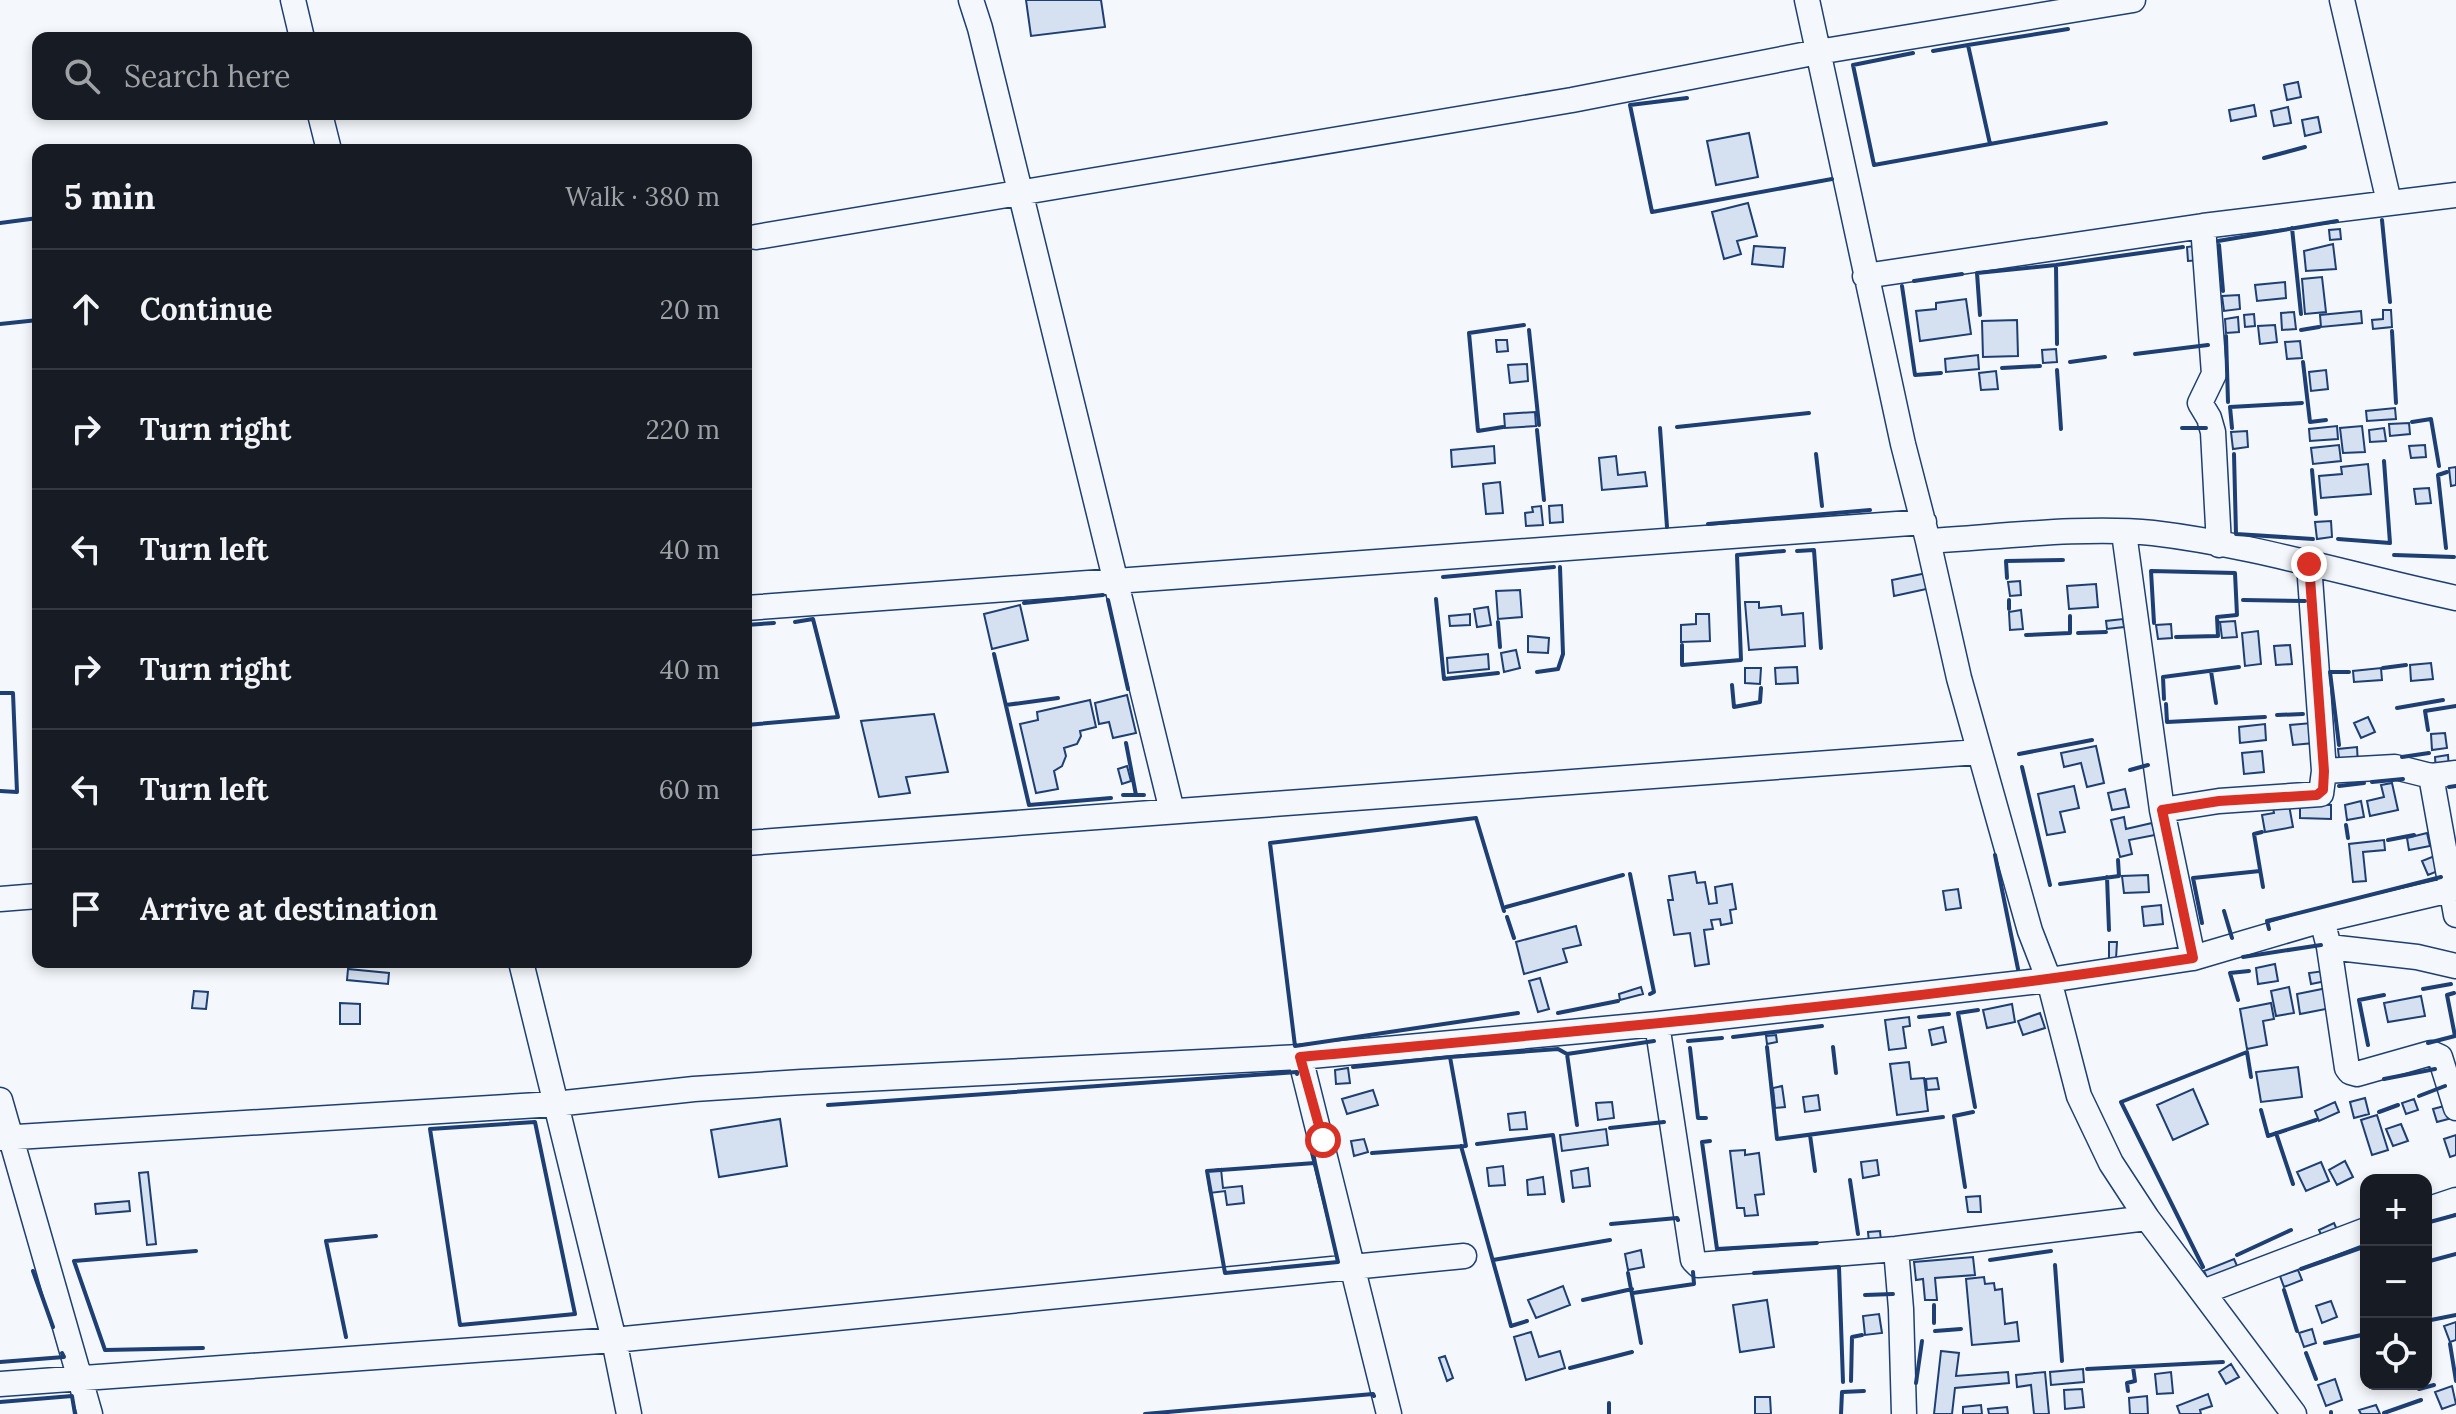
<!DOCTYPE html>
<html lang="en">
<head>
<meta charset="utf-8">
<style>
  :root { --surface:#171b24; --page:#20242c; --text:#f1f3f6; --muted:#9ea1a6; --line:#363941 }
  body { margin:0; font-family:Lora,serif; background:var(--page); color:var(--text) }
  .controls { position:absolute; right:24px; bottom:24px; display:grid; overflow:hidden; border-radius:16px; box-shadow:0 4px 12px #0003 }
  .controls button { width:72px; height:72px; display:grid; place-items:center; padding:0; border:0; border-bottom:2px solid var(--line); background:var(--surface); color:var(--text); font:40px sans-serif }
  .stop { position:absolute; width:24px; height:24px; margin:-18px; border:6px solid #d93025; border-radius:50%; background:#fff }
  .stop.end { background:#d93025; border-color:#fff; box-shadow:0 2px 8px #0008 }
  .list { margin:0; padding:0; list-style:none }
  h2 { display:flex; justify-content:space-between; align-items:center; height:104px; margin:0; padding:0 32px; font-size:34px }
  h2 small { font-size:26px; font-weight:400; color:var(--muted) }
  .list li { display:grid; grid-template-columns:52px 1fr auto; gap:24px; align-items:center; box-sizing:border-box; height:120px; padding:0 32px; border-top:2px solid var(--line) }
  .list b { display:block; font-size:30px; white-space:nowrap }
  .list em { font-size:26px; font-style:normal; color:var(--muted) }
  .icon { flex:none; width:44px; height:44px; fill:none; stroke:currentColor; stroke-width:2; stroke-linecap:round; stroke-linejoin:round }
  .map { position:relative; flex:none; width:2456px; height:1414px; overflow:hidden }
  .search { position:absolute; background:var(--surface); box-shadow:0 4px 12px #0003; left:32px; top:32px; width:720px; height:88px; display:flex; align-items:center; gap:20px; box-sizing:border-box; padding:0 28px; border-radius:16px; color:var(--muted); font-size:30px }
  .panel { position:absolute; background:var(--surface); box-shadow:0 4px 12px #0003; left:32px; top:144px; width:720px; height:824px; border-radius:16px }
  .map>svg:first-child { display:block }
  .building { fill:#d5e0f0; stroke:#1d3f73; stroke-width:2 }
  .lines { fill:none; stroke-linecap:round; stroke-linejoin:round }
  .minor-casing { stroke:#1d3f73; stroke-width:27 }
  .minor { stroke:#f4f7fb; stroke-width:24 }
  .wall { stroke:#1d3f73; stroke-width:4 }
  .route { stroke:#d93025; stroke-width:10 }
</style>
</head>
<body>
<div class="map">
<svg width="2456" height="1414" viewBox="0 0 2456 1414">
  <rect width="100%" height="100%" fill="#f4f7fb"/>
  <path class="building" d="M1026 0H1101L1105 27 1031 36Z
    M2298 82 2301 97 2287 100 2284 85Z
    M2254 105 2256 116 2231 121 2229 110Z
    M2288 107 2291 123 2274 126 2271 111Z
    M2318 117 2321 132 2305 136 2302 120Z
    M1749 133 1758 177 1716 185 1707 141Z
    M1748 203 1757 236 1737 241 1741 254 1724 259 1712 212Z
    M2340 229 2341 239 2330 240 2329 230Z
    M2333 244 2336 269 2306 271 2304 251Z
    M2202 245 2203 260 2188 261 2187 247Z
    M1754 246 1785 248 1783 267 1752 264Z
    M2322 277 2326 312 2305 314 2302 279Z
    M2285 282 2286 298 2257 301 2255 285Z
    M2239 295 2240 309 2224 311 2222 296Z
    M1966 299 1971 334 1920 341 1916 311 1936 309V303Z
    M2383 310H2391L2392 327 2373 329 2372 320 2383 319Z
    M2361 311 2362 323 2321 327 2320 315Z
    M2294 312 2296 329 2282 330 2281 313Z
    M2254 314 2255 326 2245 327 2244 315Z
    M2238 317 2239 332 2226 333 2225 319Z
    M2017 320 2018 356 1983 357 1982 321Z
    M2275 325 2277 342 2260 344 2258 326Z
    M1496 340H1507L1508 351 1497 352Z
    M2300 341 2302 358 2287 359 2285 342Z
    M2056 349 2057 362 2043 363 2042 350Z
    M1978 355 1979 369 1946 372 1945 359Z
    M1527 364 1528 381 1510 383 1508 365Z
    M2326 370 2328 389 2311 391 2309 372Z
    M1996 371 1998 389 1981 390 1979 373Z
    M2395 408 2396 419 2367 421 2366 411Z
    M1535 412 1536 426 1505 428 1504 414Z
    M2409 423 2410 434 2390 436 2389 424Z
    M2337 426 2338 439 2310 441 2309 429Z
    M2362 426 2365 452 2343 453 2340 428Z
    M2384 428 2386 441 2370 442 2369 430Z
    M2247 431 2248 447 2233 449 2231 432Z
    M2339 445 2341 461 2313 464 2311 448Z
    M2425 445 2426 457 2411 458 2409 446Z
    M1494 446 1495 463 1452 467 1451 450Z
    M1616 456 1618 475 1645 472 1647 486 1602 490 1599 458Z
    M2368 464 2371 494 2321 498 2319 476 2342 474 2341 467Z
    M2456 467V485L2451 486 2449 468Z
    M1500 482 1503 513 1486 514 1483 484Z
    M2429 488 2431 503 2416 504 2414 489Z
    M1562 505 1563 522 1550 523 1549 506Z
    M1541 506 1543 525 1526 526 1525 513 1533 512 1532 507Z
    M2331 521 2332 537 2317 539 2315 522Z
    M1927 573 1931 588 1894 596 1892 580Z
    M2020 581 2021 595 2010 596 2008 582Z
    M2096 584 2098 607 2069 609 2067 586Z
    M1520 590 1522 617 1498 619 1496 591Z
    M1745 602H1759V608L1781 606 1782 615 1803 613 1805 646 1749 650Z
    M1020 605 1028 640 992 649 984 614Z
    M1488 607 1491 625 1477 627 1474 609Z
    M2021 610 2023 629 2010 630 2009 612Z
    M1470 614V625L1450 626 1449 616Z
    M1696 614H1709L1710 641 1681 642V625L1696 624Z
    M2123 619 2124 627 2107 629 2106 621Z
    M2235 621 2237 637 2222 638 2220 622Z
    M2171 624 2172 638 2158 639 2156 625Z
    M2258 631 2261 664 2245 666 2242 633Z
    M1528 636 1549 638 1548 653 1528 652Z
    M2290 645 2292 664 2276 665 2274 646Z
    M1516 650 1520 668 1504 672 1501 653Z
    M1488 654 1489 669 1448 673 1447 658Z
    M2431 663 2433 679 2411 681 2410 665Z
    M1797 667 1798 683 1776 684 1775 668Z
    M1745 668H1761L1760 684 1745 683Z
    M2381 668 2382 680 2354 682 2353 671Z
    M1127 695 1136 733 1113 738 1109 722 1099 724 1095 703Z
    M1090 700 1096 727 1080 731 1081 736 1077 744 1064 748 1066 756 1062 766 1054 771 1058 789 1036 793 1020 724 1038 720 1037 712Z
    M934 714 948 772 906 777 910 793 879 797 861 721Z
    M2368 717 2375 732 2361 738 2354 723Z
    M2312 723 2314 743 2293 745 2290 725Z
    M2265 724 2266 740 2240 743 2239 727Z
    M2445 733 2447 748 2432 750 2431 734Z
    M2096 746 2104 783 2087 787 2081 763 2064 767 2061 753Z
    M2357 747 2358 765 2340 767 2338 749Z
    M2262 751 2264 772 2244 774 2242 753Z
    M2448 755 2449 770 2436 771 2435 757Z
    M1127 766 1131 781 1122 784 1118 769Z
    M2392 783 2398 810 2370 816 2367 801 2384 797 2381 785Z
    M2074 786 2079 808 2060 812 2065 832 2047 835 2038 794Z
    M2125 789 2129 807 2112 810 2108 793Z
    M2361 801 2364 817 2347 820 2345 805Z
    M2300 804 2331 805V819L2300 818Z
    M2289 805 2293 827 2265 832 2262 815 2274 813 2273 808Z
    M2124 817 2126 829 2152 823 2155 835 2129 840 2132 854 2120 857 2111 820Z
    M2427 833 2430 846 2409 850 2407 838Z
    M2384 840 2385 850 2363 852 2366 881 2353 882 2349 844Z
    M2437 855 2443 869 2428 875 2422 861Z
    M1695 872 1697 883 1705 882 1709 904 1717 903 1715 887 1732 884 1736 909 1730 910 1732 923 1721 925 1720 919 1711 920 1713 929 1704 930 1709 964 1695 966 1690 933 1674 935 1668 900H1673L1669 876Z
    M2148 875 2149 892 2124 893 2122 876Z
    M1958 889 1961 908 1946 910 1943 891Z
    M2161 905 2163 924 2144 926 2142 907Z
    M1576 926 1581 945 1563 949 1567 962 1524 974 1516 942Z
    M2109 942H2117L2116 959H2109Z
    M2275 964 2278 981 2258 984 2256 968Z
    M348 969 389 973 388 984 347 980Z
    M2324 971 2326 981 2311 984 2309 973Z
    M1540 978 1549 1009 1538 1012 1529 981Z
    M1641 987 1643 994 1620 1000 1619 994Z
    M2289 987 2294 1013 2276 1016 2271 991Z
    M2327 988 2331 1008 2300 1014 2297 994Z
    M194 991 208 992 206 1009 192 1008Z
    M2421 996 2425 1016 2388 1022 2384 1003Z
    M340 1003 360 1004V1024H340Z
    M2271 1003 2274 1019 2263 1021 2267 1045 2247 1049 2240 1009Z
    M2012 1004 2015 1022 1987 1028 1983 1010Z
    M2040 1013 2045 1028 2023 1035 2018 1021Z
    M1909 1017 1910 1026 1903 1027 1906 1048 1889 1050 1885 1020Z
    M1943 1027 1946 1042 1932 1045 1929 1030Z
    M1776 1035 1777 1042 1767 1044 1766 1036Z
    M1909 1062 1911 1079 1924 1078 1928 1111 1897 1115 1890 1064Z
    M2298 1067 2302 1097 2261 1102 2256 1072Z
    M1348 1068 1350 1083 1336 1084 1335 1070Z
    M1937 1078 1939 1089 1927 1090 1926 1079Z
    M1782 1086 1785 1107 1775 1108 1773 1088Z
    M2193 1089 2208 1124 2173 1140 2157 1105Z
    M1373 1090 1378 1105 1347 1114 1342 1099Z
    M1818 1095 1820 1110 1805 1112 1803 1097Z
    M2365 1098 2369 1114 2354 1118 2350 1102Z
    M2414 1099 2418 1110 2406 1114 2402 1103Z
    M1612 1102 1614 1118 1598 1120 1596 1103Z
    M2335 1102 2339 1112 2319 1121 2315 1111Z
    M2448 1105 2452 1118 2437 1122 2433 1109Z
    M1525 1112 1527 1129 1510 1130 1508 1114Z
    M2377 1115 2388 1150 2372 1155 2361 1120Z
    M780 1119 787 1166 719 1177 711 1130Z
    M2401 1124 2408 1141 2393 1146 2386 1129Z
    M1606 1129 1608 1145 1562 1151 1560 1135Z
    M2456 1135V1155L2450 1157 2444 1139Z
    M1364 1139 1368 1152 1354 1156 1351 1141Z
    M1745 1150V1155L1759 1153 1764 1194 1755 1195 1758 1215 1745 1216 1744 1208H1737L1730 1151Z
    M1877 1160 1879 1175 1863 1178 1861 1162Z
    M2345 1161 2353 1177 2337 1185 2329 1170Z
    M2321 1162 2329 1181 2306 1191 2297 1172Z
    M1503 1166 1505 1185 1489 1186 1487 1168Z
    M1588 1168 1590 1186 1573 1188 1571 1171Z
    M1221 1169 1223 1188 1242 1186 1244 1203 1227 1205 1225 1191 1210 1193 1207 1171Z
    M148 1172 156 1244 147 1245 139 1173Z
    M1543 1177 1545 1194 1528 1195 1527 1180Z
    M1980 1196 1981 1212H1968L1966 1197Z
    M129 1201 130 1211 96 1214 95 1204Z
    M2334 1223 2338 1232 2323 1239 2319 1230Z
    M1880 1231 1881 1241 1869 1242 1868 1232Z
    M1641 1250 1644 1267 1628 1270 1625 1254Z
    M1973 1257 1975 1275 1935 1278 1937 1300H1925L1923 1279 1916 1280 1914 1262Z
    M2234 1259 2241 1275 2211 1287 2204 1271Z
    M2298 1270 2302 1280 2284 1287 2280 1276Z
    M1984 1277 1985 1284 1994 1283 1995 1290 2002 1289 2005 1324 2017 1322 2019 1341 1972 1345 1966 1279Z
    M1563 1286 1570 1305 1536 1318 1528 1300Z
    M1767 1300 1774 1347 1740 1352 1733 1305Z
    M2331 1301 2337 1317 2322 1323 2316 1306Z
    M1879 1314 1882 1333 1865 1335 1863 1316Z
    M2456 1322V1340L2450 1342 2444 1326Z
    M2312 1329 2316 1343 2304 1347 2299 1333Z
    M1531 1332 1539 1357 1560 1351 1565 1368 1526 1380 1514 1337Z
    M1941 1351 1959 1353 1956 1376 2008 1372 2009 1383 1955 1388 1952 1414H1934Z
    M1445 1356 1453 1378 1447 1381 1439 1358Z
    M2231 1364 2239 1377 2226 1384 2219 1372Z
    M2083 1369 2084 1382 2051 1385 2050 1372Z
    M2045 1372 2049 1414H2034L2031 1385 2017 1387 2016 1375Z
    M2171 1372 2173 1393 2157 1394 2155 1374Z
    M2335 1379 2342 1400 2326 1406 2318 1385Z
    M2452 1386 2456 1404 2442 1409 2435 1392Z
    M2082 1389 2084 1407 2065 1409 2064 1390Z
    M2208 1394 2212 1406 2200 1410 2201 1414H2180L2177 1406Z
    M2147 1396 2148 1414H2130L2129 1398Z
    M1755 1397H1770L1771 1414H1755Z
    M1981 1405 1982 1414H1963V1407Z
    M2376 1405 2380 1414H2361L2359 1410Z
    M2007 1407 2008 1414H1989L1988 1409Z"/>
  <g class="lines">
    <g class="minor-casing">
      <path id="minor" d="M293 0 302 38
        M971 0 980 28 1172 811
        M1807 0 1903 444 1928 541 1959 678 2030 931 2049 980 2079 1096 2111 1163 2147 1218 2294 1414
        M2342 0 2389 202
        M320 114 329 150
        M2203 226 2214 374 2200 403 2209 418 2213 432 2219 545
        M756 237 1572 100 1818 52 2133 0
        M1865 276 2203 226 2456 195
        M2124 533 2162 810 2193 958
        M1928 541C1999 537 2084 526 2153 533 2255 545 2356 577 2456 598
        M746 608 1924 522
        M2324 771 2395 767 2431 776
        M2456 773 2431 776 2456 915
        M2162 810 2219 801 2321 794 2324 771 2309 564
        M746 843 1978 752
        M0 899 38 896
        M2322 920 2450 890
        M2329 947 2347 1068 2350 1072 2357 1074 2431 1053 2440 1057 2456 1108
        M521 962 614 1340 629 1414
        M1657 1024 1693 1260 1698 1265 1896 1249 2147 1218
        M1300 1057 1389 1414
        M0 1100 90 1414
        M0 1138 555 1104 694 1089 802 1082 1300 1057 1657 1024 2049 980 2193 958 2322 920 2329 947 2417 957 2456 966
        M2426 1210 2456 1200
        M1896 1249 1901 1309 1904 1414
        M2203 1292 2366 1230
        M0 1384 614 1340 1464 1256"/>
    </g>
    <use href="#minor" class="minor"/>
    <path class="wall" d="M1968 45 2068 29
      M1913 53 1853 65 1874 165 1990 144 1968 45 1933 51
      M1687 98 1630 105 1652 212 1832 179
      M1990 144 2106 123
      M2264 158 2305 147
      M2382 220 2390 302
      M0 223 38 218
      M2292 228 2301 314
      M2218 241 2337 221
      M2219 245 2223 291
      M2056 265 2057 344
      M1914 281 1962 274
      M1902 286 1915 375 1941 373
      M1980 315 1977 273 2056 265 2183 247
      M0 324 38 320
      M1529 330 1539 425
      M2301 330 2319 327
      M2392 331 2396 403
      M2226 336 2228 402
      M2135 354 2208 345
      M2070 362 2105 357
      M2303 362 2310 422 2326 420
      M2002 368 2040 366
      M2057 370 2061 429
      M2412 422 2431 419 2439 466
      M1503 427 1478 431 1469 333 1524 325
      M1677 427 1809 413
      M1660 428 1667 527
      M2182 428H2206
      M2232 428 2230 407 2302 403
      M1537 430 1544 500
      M1816 454 1822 506
      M2234 454 2236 534 2313 539
      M2312 470 2316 514
      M1708 524 1870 510
      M2338 539 2390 543 2384 461
      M2446 548 2438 475 2447 472
      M1797 551 1814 550 1821 648
      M2394 555 2454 557
      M1443 577 1554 567
      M2007 578 2006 561 2063 560
      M1436 599 1444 679 1498 673
      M1108 600 1128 689
      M2009 600V609
      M2243 600 2305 601
      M1024 603 1103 595
      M1498 622 1500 647
      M2154 623 2151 571 2235 573 2237 615 2217 617 2218 636 2176 637
      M746 625 774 623
      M2078 633 2106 632
      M2026 635 2070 633V616
      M1682 645V665L1741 660 1737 555 1784 551
      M994 654 1029 805 1111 798
      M2383 668 2406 665
      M2211 671 2216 703
      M1537 672 1558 669 1563 654 1560 567
      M1732 685 1734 707 1760 702 1761 688
      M0 693H13L17 792 0 791
      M2164 699 2163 677 2239 667
      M2166 704 2167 722 2265 717
      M1006 705 1058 698
      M2397 708 2443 700
      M2277 715 2303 714
      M746 725 838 717 813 619 795 622
      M2428 730 2425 711 2456 706
      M1126 743 1136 795
      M2339 745 2330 672H2349
      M2019 754 2092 740
      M2402 757 2429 753
      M2022 767 2050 885
      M2130 770 2148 765
      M2372 782 2403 779
      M2339 786 2364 783
      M2449 787 2456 786
      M1123 795H1144
      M2346 825 2348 838
      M2262 832 2254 834 2263 887
      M2388 840 2414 835
      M1995 855 2018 969
      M1630 874 1654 992 1650 994
      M2107 877 2109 930
      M2060 884 2119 876 2118 860
      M1506 907 1623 875
      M1504 911 1476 818 1270 843 1295 1046 1518 1013
      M2224 911 2232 938
      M1507 917 1514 938
      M2202 923 2193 878 2260 871
      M2269 929 2267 921 2441 877
      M2243 957 2321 945
      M2423 989 2451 984
      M2238 1000 2230 973 2249 971
      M1558 1013 1618 1001
      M1919 1017 1949 1014
      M1733 1037 1822 1026
      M1688 1041 1722 1038
      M2428 1043 2455 1036 2447 995 2454 993
      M2368 1045 2359 1000 2384 995
      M1767 1047 1777 1139 1943 1117
      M1833 1047 1836 1073
      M1690 1048 1698 1118H1706
      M1567 1054 1577 1125
      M1353 1067 1450 1057
      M2384 1079 2435 1069
      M2419 1096 2445 1086
      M828 1105 1297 1072V1074
      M1975 1107 1958 1013 1978 1010
      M2261 1110 2268 1136 2316 1120
      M2379 1112 2398 1105
      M535 1122 575 1314 460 1325 430 1129Z
      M1610 1128 1664 1122
      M2276 1133 2293 1184
      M1810 1135 1815 1171
      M1310 1137 1315 1163
      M1710 1141 1702 1142 1717 1249 1817 1243
      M1477 1144 1553 1135 1563 1201
      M1461 1146 1511 1326 1527 1321
      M1372 1153 1466 1146 1450 1057 1558 1049 1567 1054 1654 1041
      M1315 1163 1338 1262 1225 1273 1207 1171Z
      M1850 1180 1858 1234
      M1965 1187 1954 1116 1973 1112
      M2426 1223 2456 1215
      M1611 1224 1677 1218 1678 1220
      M196 1251 74 1261 105 1350 203 1348
      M2237 1255 2291 1230
      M1493 1260 1610 1240
      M1990 1260 2051 1251
      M2426 1262 2456 1254
      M2055 1265 2062 1361
      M2203 1267 2121 1102 2247 1052 2251 1077
      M2301 1269 2366 1246
      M33 1271 53 1327
      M1628 1273 1641 1343
      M1754 1273 1839 1267 1843 1382
      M2284 1290 2297 1331
      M1633 1293 1694 1284 1693 1272
      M1865 1295 1893 1294
      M1583 1300 1632 1289
      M1934 1305V1323
      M2426 1321 2456 1315
      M1935 1331 1961 1329
      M346 1337 326 1241 376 1236
      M2325 1343 2366 1334
      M2450 1344 2456 1381
      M2306 1353 2316 1379
      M0 1362 64 1357 62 1353
      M1570 1368 1632 1352
      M2087 1369 2223 1362
      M1851 1381 1852 1337 1862 1335
      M1916 1383 1922 1341
      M2419 1389 2434 1385
      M2128 1391 2127 1383 2135 1381 2133 1367
      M0 1402 72 1396 75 1414
      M2331 1412V1414
      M2384 1413 2421 1400
      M1145 1414 1373 1394 1374 1396
      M1609 1414V1403
      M1841 1414 1842 1392 1864 1391"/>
  </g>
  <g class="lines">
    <path class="route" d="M1323 1140 1300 1057C1598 1029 1897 1004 2193 958L2162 810 2219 801 2317 795 2323 790 2324 771 2309 564"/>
  </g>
</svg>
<div class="controls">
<button>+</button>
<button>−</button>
<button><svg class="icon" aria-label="locate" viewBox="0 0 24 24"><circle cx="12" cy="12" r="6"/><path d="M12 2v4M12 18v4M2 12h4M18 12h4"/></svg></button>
</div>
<div class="stop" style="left:1323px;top:1140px"></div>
<div class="stop end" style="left:2309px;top:564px"></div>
<div class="search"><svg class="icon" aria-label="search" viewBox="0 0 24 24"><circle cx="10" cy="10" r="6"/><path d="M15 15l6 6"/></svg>Search here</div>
<section class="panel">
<h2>5 min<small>Walk · 380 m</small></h2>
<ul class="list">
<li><svg class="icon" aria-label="ahead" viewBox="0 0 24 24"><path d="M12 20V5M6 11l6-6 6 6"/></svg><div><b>Continue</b></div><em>20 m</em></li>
<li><svg class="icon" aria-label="right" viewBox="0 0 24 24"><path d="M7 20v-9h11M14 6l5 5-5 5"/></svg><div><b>Turn right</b></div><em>220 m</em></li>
<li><svg class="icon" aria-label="left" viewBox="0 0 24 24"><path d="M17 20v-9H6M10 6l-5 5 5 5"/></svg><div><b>Turn left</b></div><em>40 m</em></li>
<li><svg class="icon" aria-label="right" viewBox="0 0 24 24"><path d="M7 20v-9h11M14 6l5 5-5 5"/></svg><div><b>Turn right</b></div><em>40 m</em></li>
<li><svg class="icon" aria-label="left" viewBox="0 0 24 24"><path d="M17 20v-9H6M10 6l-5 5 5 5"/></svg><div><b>Turn left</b></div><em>60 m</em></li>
<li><svg class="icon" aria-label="arrive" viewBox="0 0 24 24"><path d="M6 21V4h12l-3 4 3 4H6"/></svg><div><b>Arrive at destination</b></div></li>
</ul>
</section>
</div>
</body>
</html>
